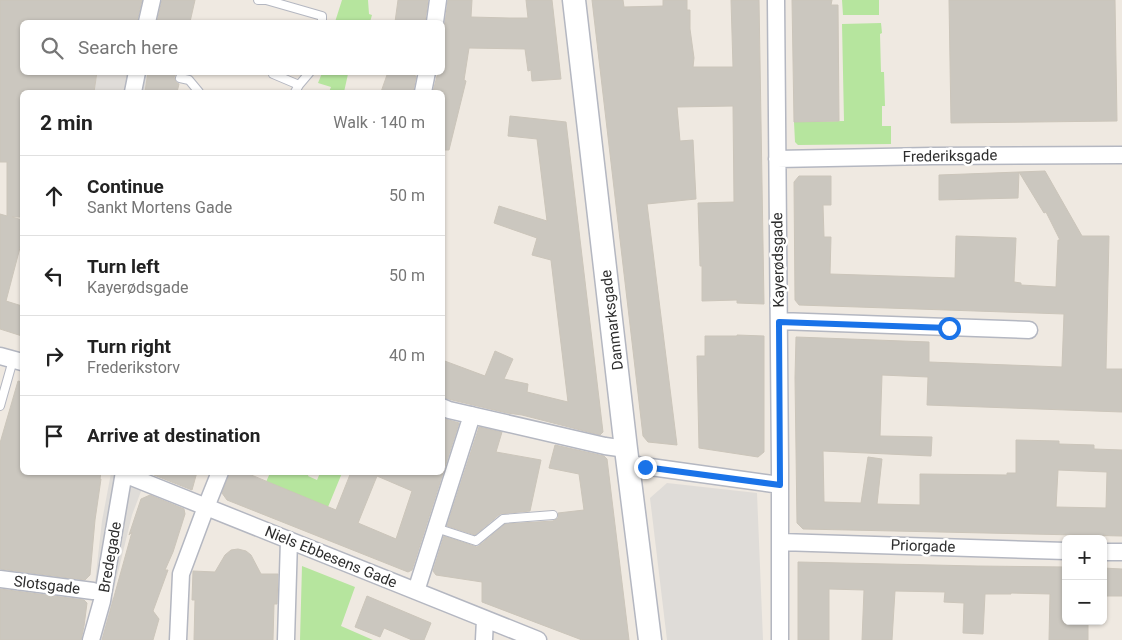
<!DOCTYPE html>
<html lang="en">
<head>
<meta charset="utf-8">
<style>
  :root { --surface:#fff; --page:#f2f2f2; --text:#222; --muted:#767676; --line:#e0e0e0 }
  body { margin:0; font-family:Roboto,sans-serif; background:var(--page); color:var(--text) }
  .controls { position:absolute; right:15px; bottom:15px; display:grid; overflow:hidden; border-radius:8px; box-shadow:0 1px 4px #0004 }
  .controls button { width:45px; height:45px; display:grid; place-items:center; padding:0; border:0; border-bottom:1px solid var(--line); background:var(--surface); color:var(--text); font:25px sans-serif }
  .stop { position:absolute; width:15px; height:15px; margin:-11px; border:4px solid #1a73e8; border-radius:50%; background:#fff }
  .stop.end { background:#1a73e8; border-color:#fff; box-shadow:0 1px 5px #0008 }
  .list { margin:0; padding:0; list-style:none }
  h2 { display:flex; justify-content:space-between; align-items:center; height:65px; margin:0; padding:0 20px; font-size:21px }
  h2 small { font-size:16px; font-weight:400; color:var(--muted) }
  .list li { display:grid; grid-template-columns:32px 1fr auto; gap:15px; align-items:center; box-sizing:border-box; height:80px; padding:0 20px; border-top:1px solid var(--line) }
  .list b { display:block; font-size:19px; white-space:nowrap }
  .list p { margin:0; font-size:16px; white-space:nowrap; color:var(--muted) }
  .list em { font-size:16px; font-style:normal; color:var(--muted) }
  .icon { flex:none; width:28px; height:28px; fill:none; stroke:currentColor; stroke-width:2; stroke-linecap:round; stroke-linejoin:round }
  .map { position:relative; flex:none; width:1122px; height:640px; overflow:hidden }
  .search { position:absolute; background:var(--surface); box-shadow:0 1px 4px #0004; left:20px; top:20px; width:425px; height:55px; display:flex; align-items:center; gap:12px; box-sizing:border-box; padding:0 18px; border-radius:8px; color:var(--muted); font-size:19px }
  .panel { position:absolute; background:var(--surface); box-shadow:0 1px 4px #0004; left:20px; top:90px; width:425px; height:385px; border-radius:8px }
  .map>svg:first-child { display:block }
  .green { fill:#b6e59e }
  .plaza { fill:#dfdcd8 }
  .building { fill:#cbc7bf; stroke:#cbc5ba; fill-rule:evenodd }
  .lines { fill:none; stroke-linecap:round; stroke-linejoin:round }
  .lane-casing { stroke:#b4b7c1; stroke-width:10 }
  .street-casing { stroke:#b4b7c1; stroke-width:19 }
  .secondary-casing { stroke:#b4b7c1; stroke-width:25 }
  .lane { stroke:#fff; stroke-width:8 }
  .street { stroke:#fff; stroke-width:16 }
  .secondary { stroke:#fff; stroke-width:22 }
  .route { stroke:#1a73e8; stroke-width:6 }
  .labels { text-anchor:middle; dominant-baseline:central; stroke-width:5; stroke-linejoin:round; paint-order:stroke }
  .street-label { font-size:15px; fill:#2e2e2e; stroke:#fff }
</style>
</head>
<body>
<div class="map">
<svg width="1122" height="640" viewBox="0 0 1122 640">
  <rect width="100%" height="100%" fill="#efe9e1"/>
  <path class="green" d="M342 0H368L369 14 372 15 370 22H335Z
    M842 0H879V15H843Z
    M881 23 882 33 880 34 881 72H884L885 106H882V126H891V144L798 145 795 142 794 122 844 121 842 24Z
    M345 72 348 74 344 92H329L331 87 318 83 322 73Z
    M270 473H309L308 476 317 480 320 473H342L328 507 266 482Z
    M302 566 355 587 341 626 373 640H300Z"/>
  <path class="plaza" d="M92 73H148L145 92H94L97 75Z
    M111 473H148L132 515 112 597 115 601 104 640H82L93 600 102 521Z
    M667 483 757 493 763 640H667L650 498Z"/>
  <path class="building" d="M0 0H142L137 22H22V72H97L94 92H22V217H12L22 220V240L6 301 22 306V336L0 329V214L7 216V162H0Z
    M162 0H195L190 22H157Z
    M398 0H428L425 22H395Z
    M448 0H472L471 17 509 18H528L526 0H552L561 79 532 81 531 70 528 71 525 49 469 48 464 80 466 81 449 150H442V92H433L438 72H442V29L445 23Z
    M592 0H623L624 7 663 6V0H687V10H690V29L694 58 693 67H733L731 0H759L764 304 737 303V300L702 301V266H700L698 203 734 202 733 106 677 107 680 141 693 140 696 199 647 204 677 445 648 442 643 436Z
    M792 0H832L831 5H838L839 121 794 122Z
    M949 0H1115L1117 121 951 123Z
    M148 72H180L176 74 174 77 176 82 179 84 177 92H145Z
    M388 72H402L416 76 413 92H381Z
    M510 116 566 122 603 432 600 435 522 415 507 413 452 400 442 397V360L485 376 495 351 513 359 504 379 528 384 527 392 568 402 551 260 532 255 537 238 494 223 499 206 547 221 537 139 508 136Z
    M1045 171 1082 236H1109L1106 369H1122V412L927 405 928 377 882 375 880 436 932 437 931 456 823 451 824 502 861 503 868 457 882 459 877 504 920 505V474L1007 475V473H1016V440L1059 441V444L1094 445V449L1122 450V536L803 529 797 523 795 378 796 337 929 342V362L1062 367 1064 314 799 305 795 300 794 182 799 176H831V205H823L824 237H831L830 274 955 278 956 236 1016 238 1014 282 1021 283V285L1056 287 1058 240H1060L1046 212 1044 213 1019 172ZM1058 470 1107 472 1106 508 1056 507Z
    M1019 172 1018 198 939 200V175Z
    M737 335 764 336V452L758 457 699 448 697 356H705V336H737Z
    M18 381 22 382V472H101L100 479H101L95 520 90 575 85 580 0 569V443Z
    M442 418 459 423 412 570 408 572 227 500 222 493 230 472H244L336 510 351 472H442ZM377 476 412 491 396 539 358 523Z
    M479 427 502 432 496 452 541 460 530 511 500 514 475 535 447 526Z
    M555 445 604 456 607 459 629 640H582L482 602V582L436 575 433 571 444 536 477 547 480 545 505 524 553 521 558 518V513L584 510 579 474 549 468Z
    M152 472H197L192 490 154 475Z
    M150 495 184 509 185 514 173 552 165 570H168L153 611 159 619 153 640H102L132 532 129 535 141 499Z
    M238 549 246 551 251 555 261 574H278L277 604H274L273 640H194L195 600H192L193 571 215 572 225 555 231 550Z
    M798 562 977 566 1066 567V621H1088V640H1049L1050 594 1011 593V594H985L983 634 963 633 964 603 944 602 945 592 895 591 892 640H862L864 590 829 589V640H798Z
    M1103 568 1122 569V596H1103Z
    M0 589 84 600 87 603 84 626 81 640H0Z
    M367 596 431 623 424 640H412L384 628 380 637 355 627Z"/>
  <g class="lines">
    <g class="lane-casing">
      <path id="lane" d="M258 0H266L322 16V22
        M273 74 299 85
        M180 78 189 80 199 92
        M295 92 299 85 310 72
        M0 406 13 360
        M436 528 476 541 503 519 553 515"/>
    </g>
    <g class="street-casing">
      <path id="street" d="M776 0 780 467V640
        M147 22 152 0
        M435 22 438 0
        M133 92 137 72
        M423 92 427 72
        M777 159 932 156 1122 155
        M779 321 1029 330
        M0 356 22 362
        M442 407 449 410 605 446 626 449
        M629 464 780 485
        M124 474 538 640
        M780 542 1066 551
        M1103 552H1122
        M0 579 93 591
        M416 591 472 415
        M91 640 102 601 124 472
        M178 640 181 574 206 507 220 472
        M286 640 289 540
        M484 640 485 619"/>
    </g>
    <g class="secondary-casing">
      <path id="secondary" d="M574 0 626 449 650 640"/>
    </g>
    <use href="#lane" class="lane"/>
    <use href="#street" class="street"/>
    <use href="#secondary" class="secondary"/>
  </g>
  <g class="lines">
    <path class="route" d="M645 467 780 485 779 322 949 328"/>
  </g>
  <g class="labels">
    <g class="street-label">
      <text transform="translate(950 156) rotate(-1)">Frederiksgade</text>
      <text transform="translate(778 260) rotate(-91)">Kayerødsgade</text>
      <text transform="translate(612 320) rotate(-97)">Danmarksgade</text>
      <text transform="translate(923 546) rotate(2)">Priorgade</text>
      <text transform="translate(110 557) rotate(-80)">Bredegade</text>
      <text transform="translate(331 557) rotate(22)">Niels Ebbesens Gade</text>
      <text transform="translate(47 585) rotate(7)">Slotsgade</text>
    </g>
  </g>
</svg>
<div class="controls">
<button>+</button>
<button>−</button>
</div>
<div class="stop" style="left:949px;top:328px"></div>
<div class="stop end" style="left:645px;top:467px"></div>
<div class="search"><svg class="icon" aria-label="search" viewBox="0 0 24 24"><circle cx="10" cy="10" r="6"/><path d="M15 15l6 6"/></svg>Search here</div>
<section class="panel">
<h2>2 min<small>Walk · 140 m</small></h2>
<ul class="list">
<li><svg class="icon" aria-label="ahead" viewBox="0 0 24 24"><path d="M12 20V5M6 11l6-6 6 6"/></svg><div><b>Continue</b><p>Sankt Mortens Gade</p></div><em>50 m</em></li>
<li><svg class="icon" aria-label="left" viewBox="0 0 24 24"><path d="M17 20v-9H6M10 6l-5 5 5 5"/></svg><div><b>Turn left</b><p>Kayerødsgade</p></div><em>50 m</em></li>
<li><svg class="icon" aria-label="right" viewBox="0 0 24 24"><path d="M7 20v-9h11M14 6l5 5-5 5"/></svg><div><b>Turn right</b><p>Frederikstorv</p></div><em>40 m</em></li>
<li><svg class="icon" aria-label="arrive" viewBox="0 0 24 24"><path d="M6 21V4h12l-3 4 3 4H6"/></svg><div><b>Arrive at destination</b></div></li>
</ul>
</section>
</div>
</body>
</html>
